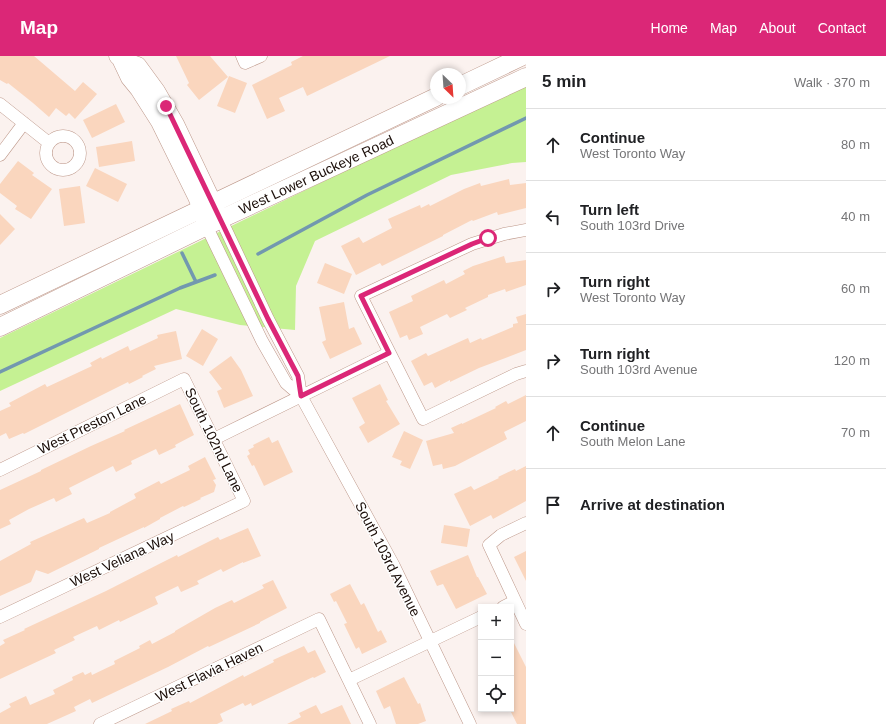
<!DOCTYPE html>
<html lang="en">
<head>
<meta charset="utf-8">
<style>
  :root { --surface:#fff; --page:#f2f2f2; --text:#202124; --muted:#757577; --line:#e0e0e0; --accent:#db2777 }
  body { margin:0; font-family:Arial,sans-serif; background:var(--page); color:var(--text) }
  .controls { position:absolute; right:12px; bottom:12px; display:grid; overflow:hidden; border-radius:0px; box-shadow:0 2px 6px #0003 }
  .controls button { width:36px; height:36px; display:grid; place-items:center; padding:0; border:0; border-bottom:1px solid var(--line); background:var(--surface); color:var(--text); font:20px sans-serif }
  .compass { position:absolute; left:430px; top:12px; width:36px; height:36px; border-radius:50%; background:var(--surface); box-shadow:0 2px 6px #0003; rotate:155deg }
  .stop { position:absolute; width:12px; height:12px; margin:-9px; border:3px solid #db2777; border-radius:50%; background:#fff }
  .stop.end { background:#db2777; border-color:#fff; box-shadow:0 1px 4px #0008 }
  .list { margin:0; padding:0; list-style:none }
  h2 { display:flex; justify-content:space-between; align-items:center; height:52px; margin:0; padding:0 16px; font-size:17px }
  h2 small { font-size:13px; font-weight:400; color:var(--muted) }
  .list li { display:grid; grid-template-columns:26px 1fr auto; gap:12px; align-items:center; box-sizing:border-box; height:72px; padding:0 16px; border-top:1px solid var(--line) }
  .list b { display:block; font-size:15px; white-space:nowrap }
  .list p { margin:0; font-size:13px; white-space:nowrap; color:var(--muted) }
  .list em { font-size:13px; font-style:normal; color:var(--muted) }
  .icon { flex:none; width:22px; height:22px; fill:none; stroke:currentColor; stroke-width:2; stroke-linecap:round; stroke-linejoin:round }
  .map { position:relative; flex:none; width:526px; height:668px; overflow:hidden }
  header { display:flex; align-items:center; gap:24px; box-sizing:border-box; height:56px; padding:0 20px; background:var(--accent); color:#fff }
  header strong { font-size:19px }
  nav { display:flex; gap:22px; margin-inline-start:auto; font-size:14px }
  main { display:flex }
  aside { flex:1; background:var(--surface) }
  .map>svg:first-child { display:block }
  .green { fill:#c5f193 }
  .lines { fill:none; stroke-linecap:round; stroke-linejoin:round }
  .stream { stroke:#7298af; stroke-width:3.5 }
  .building { fill:#fad6be }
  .minor-casing { stroke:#bd9789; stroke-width:13 }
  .tertiary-casing { stroke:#bd9789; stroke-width:17 }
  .secondary-casing { stroke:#bd9789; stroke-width:19 }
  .minor { stroke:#fff; stroke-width:12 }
  .tertiary { stroke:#fff; stroke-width:16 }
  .secondary { stroke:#fff; stroke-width:18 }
  .route { stroke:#db2777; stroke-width:5 }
  .labels { text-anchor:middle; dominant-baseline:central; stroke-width:3; stroke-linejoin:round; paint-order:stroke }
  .street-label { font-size:14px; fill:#1a0d08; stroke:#fff }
</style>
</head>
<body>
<header>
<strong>Map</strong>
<nav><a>Home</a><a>Map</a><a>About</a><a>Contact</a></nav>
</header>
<main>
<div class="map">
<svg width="526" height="668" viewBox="0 0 526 668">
  <rect width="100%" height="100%" fill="#fbf2ef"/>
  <path class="green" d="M526 29V106L512 107 451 119 315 185 296 230 295 274 240 269 176 253 0 335V282L345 115Z"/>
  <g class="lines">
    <path class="stream" d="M182 197 196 226
      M258 198 367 139 526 62
      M0 316 180 232 215 219"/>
  </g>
  <path class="building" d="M0 0H34L75 35 83 26 97 38 75 63 69 57 66 60 56 52 49 61 33 47 8 27 7 28 0 24Z
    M176 0H210L228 21 199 44 187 29 189 27Z
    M303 0H390L307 40 303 31 279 42 285 55 267 63 252 29 292 9 291 6Z
    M229 20 247 27 235 57 217 50Z
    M116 48 125 66 92 82 83 64Z
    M132 85 135 105 99 111 96 91Z
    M18 105 34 117 32 119 52 133 31 163 15 153 17 150 0 137V128Z
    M95 112 127 128 118 146 86 130Z
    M509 123 510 129 526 127V152L498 159 497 156 473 165 472 164 443 179V180L382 210 380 207 356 219 341 190 359 181 363 187 392 172 388 163 420 149 421 152 429 148 430 150 464 133 480 127 481 130Z
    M80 130 85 167 64 170 59 133Z
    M0 158 15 173 0 189Z
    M504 200 506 207 526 204V229L506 236 505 233 488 239V241L465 252 467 254 450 262 447 258 420 271 423 278 409 284 407 279 400 282 389 256 413 245 411 240 444 224 446 228 465 218 463 215 473 210Z
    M325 207 352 218 344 238 317 227Z
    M344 246 349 273 354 271 362 288 330 303 322 286 326 284 319 251Z
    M526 258V294L479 312 450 326V324L435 332 432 326 424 330 411 305 426 297 428 300 468 282 470 287 481 282 482 284 513 271V268L518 267 516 261Z
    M202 273 218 283 203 310 186 300Z
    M176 275 182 303 154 310 156 313 142 320 143 321 129 328 128 326 24 378 23 377 9 383 6 377 0 380V355L11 350 9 347 45 328 47 331 92 310 90 307 101 301 102 303 128 290 130 295 158 282 157 279Z
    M231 300 241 314 253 340 224 352 217 335 222 333 209 316Z
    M380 328 388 344 386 345 400 368 368 387 359 371 365 367 352 342Z
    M526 339V365L504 376 507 383 455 410 443 413 442 408 433 410 426 385 454 377 451 372 462 367V368L496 352 495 351 506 345 508 348Z
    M180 348 194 379 175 389 176 391 159 399 156 393 131 405 132 408 116 416 113 410 69 432 72 438 56 446 54 442 29 453 9 464 11 468 0 473V434L41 415V414L91 390 125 375 124 374 139 367Z
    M404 375 423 384 410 413 400 409 402 405 392 401Z
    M269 381 272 387 278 384 293 416 264 430 254 409 252 410 247 400 250 398 248 394 254 391 253 389Z
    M205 401 216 423 213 424 216 429 214 436 200 442 201 443 184 451 183 450 160 462V463L144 472V471L99 492V493L48 518 36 514 31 526 0 540V505L31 488 30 486 84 462 87 467 110 457V456L136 442 134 438 159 425 161 428 190 414 188 410Z
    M526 410V445L493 463 491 459 470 470 454 438 471 430 474 434 499 422 498 421 515 413 516 415Z
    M444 469 470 473 467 491 441 487Z
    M248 472 261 500 243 507V506L223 516 221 513 197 525 199 528 181 536 178 530 155 541 158 548 120 566 119 564 99 574 97 570 73 581 75 584 54 594 56 597 0 623V590L5 587 3 584 25 574 24 573 106 535 167 504 177 499 178 501 218 481 220 484Z
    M526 495V525L514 501Z
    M468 499 477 521H478L487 538 456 553 443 528 437 530 430 515Z
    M273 524 287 552 260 566V567L209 591 208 590 168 611 92 647 90 643 74 651 76 655 47 668H0V657L11 651 9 648 26 640 30 649 55 638 53 634 73 624 72 621 83 616 85 619 91 616 92 619 115 608 114 605 140 592 139 590 150 584 152 588 175 576V575L215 552 232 544 234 547 264 532 262 529Z
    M350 528 361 549 364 547 378 576 381 574 387 586 362 598 359 591 356 593 344 568 347 567 336 545 334 546 330 538Z
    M511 581 526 611V668H517L511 656Z
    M304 590 308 597 315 594 326 616 314 622 313 621 252 650 251 647 245 650 243 647 220 658 223 665 217 668H145L172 655 171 653 189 645 190 647 243 619 244 621 274 606 273 604Z
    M404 621 418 648 420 647 426 665 418 668H396L390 650 384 653 376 635Z
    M316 649 321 658 342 649 351 668H287L301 661 299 657Z"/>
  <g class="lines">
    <g class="minor-casing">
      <path id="minor" d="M242 0 245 7 261 0
        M0 48 49 87
        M46 97a17 17 0 1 1 34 0a17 17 0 1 1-34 0Z
        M0 99 24 67
        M218 157 268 263 298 320 301 340
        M204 165 262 285 286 327 301 340 394 510 470 668
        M526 174 504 178 472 188 361 240 423 363 516 318 526 315
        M214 383 389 297
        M0 414 184 323 244 445 0 561
        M526 467 501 479 489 489 526 568
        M503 551 515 545
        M349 624 481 561
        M100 668 319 563 370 668"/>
    </g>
    <g class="tertiary-casing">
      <path id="tertiary" d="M117 0 120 3 138 9 157 35 176 68 217 154
        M120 3 129 22 138 33 159 66 196 141 201 153 203 162"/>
    </g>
    <g class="secondary-casing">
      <g id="secondary">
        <path d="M460 30 523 0"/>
        <path d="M0 249 436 41"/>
        <path id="s1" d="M0 271 221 163 526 21"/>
      </g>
    </g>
    <use href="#minor" class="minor"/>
    <use href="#tertiary" class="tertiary"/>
    <use href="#secondary" class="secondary"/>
  </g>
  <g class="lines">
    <path class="route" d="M166 50 268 263 298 320 301 340 389 297 361 240 472 188 488 182"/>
  </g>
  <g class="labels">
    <g class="street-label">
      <text stroke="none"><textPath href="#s1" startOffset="351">West Lower Buckeye Road</textPath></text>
      <text transform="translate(92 368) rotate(-26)">West Preston Lane</text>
      <text transform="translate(214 384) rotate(64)">South 102nd Lane</text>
      <text transform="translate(122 503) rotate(-25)">West Veliana Way</text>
      <text transform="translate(388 503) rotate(63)">South 103rd Avenue</text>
      <text transform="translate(209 616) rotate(-26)">West Flavia Haven</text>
    </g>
  </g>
</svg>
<div class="controls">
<button>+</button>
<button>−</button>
<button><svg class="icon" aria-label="locate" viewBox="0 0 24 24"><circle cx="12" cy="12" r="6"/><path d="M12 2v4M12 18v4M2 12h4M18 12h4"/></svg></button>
</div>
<svg class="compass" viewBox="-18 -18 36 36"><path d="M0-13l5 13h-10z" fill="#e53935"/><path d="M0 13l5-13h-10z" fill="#757577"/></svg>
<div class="stop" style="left:488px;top:182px"></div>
<div class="stop end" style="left:166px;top:50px"></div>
</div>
<aside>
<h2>5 min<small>Walk · 370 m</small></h2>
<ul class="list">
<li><svg class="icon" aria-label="ahead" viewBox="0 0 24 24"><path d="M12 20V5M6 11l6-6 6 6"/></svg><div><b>Continue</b><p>West Toronto Way</p></div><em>80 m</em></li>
<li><svg class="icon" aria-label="left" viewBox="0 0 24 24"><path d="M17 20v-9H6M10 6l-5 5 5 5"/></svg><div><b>Turn left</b><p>South 103rd Drive</p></div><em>40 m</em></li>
<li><svg class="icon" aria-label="right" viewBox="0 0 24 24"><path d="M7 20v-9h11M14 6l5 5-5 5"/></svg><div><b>Turn right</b><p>West Toronto Way</p></div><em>60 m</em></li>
<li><svg class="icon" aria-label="right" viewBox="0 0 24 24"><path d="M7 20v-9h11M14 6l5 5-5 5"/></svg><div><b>Turn right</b><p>South 103rd Avenue</p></div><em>120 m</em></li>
<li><svg class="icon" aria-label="ahead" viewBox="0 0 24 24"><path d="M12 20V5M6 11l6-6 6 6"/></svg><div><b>Continue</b><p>South Melon Lane</p></div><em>70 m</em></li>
<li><svg class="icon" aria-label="arrive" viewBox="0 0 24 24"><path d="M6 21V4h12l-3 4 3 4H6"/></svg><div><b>Arrive at destination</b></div></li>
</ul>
</aside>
</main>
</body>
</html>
